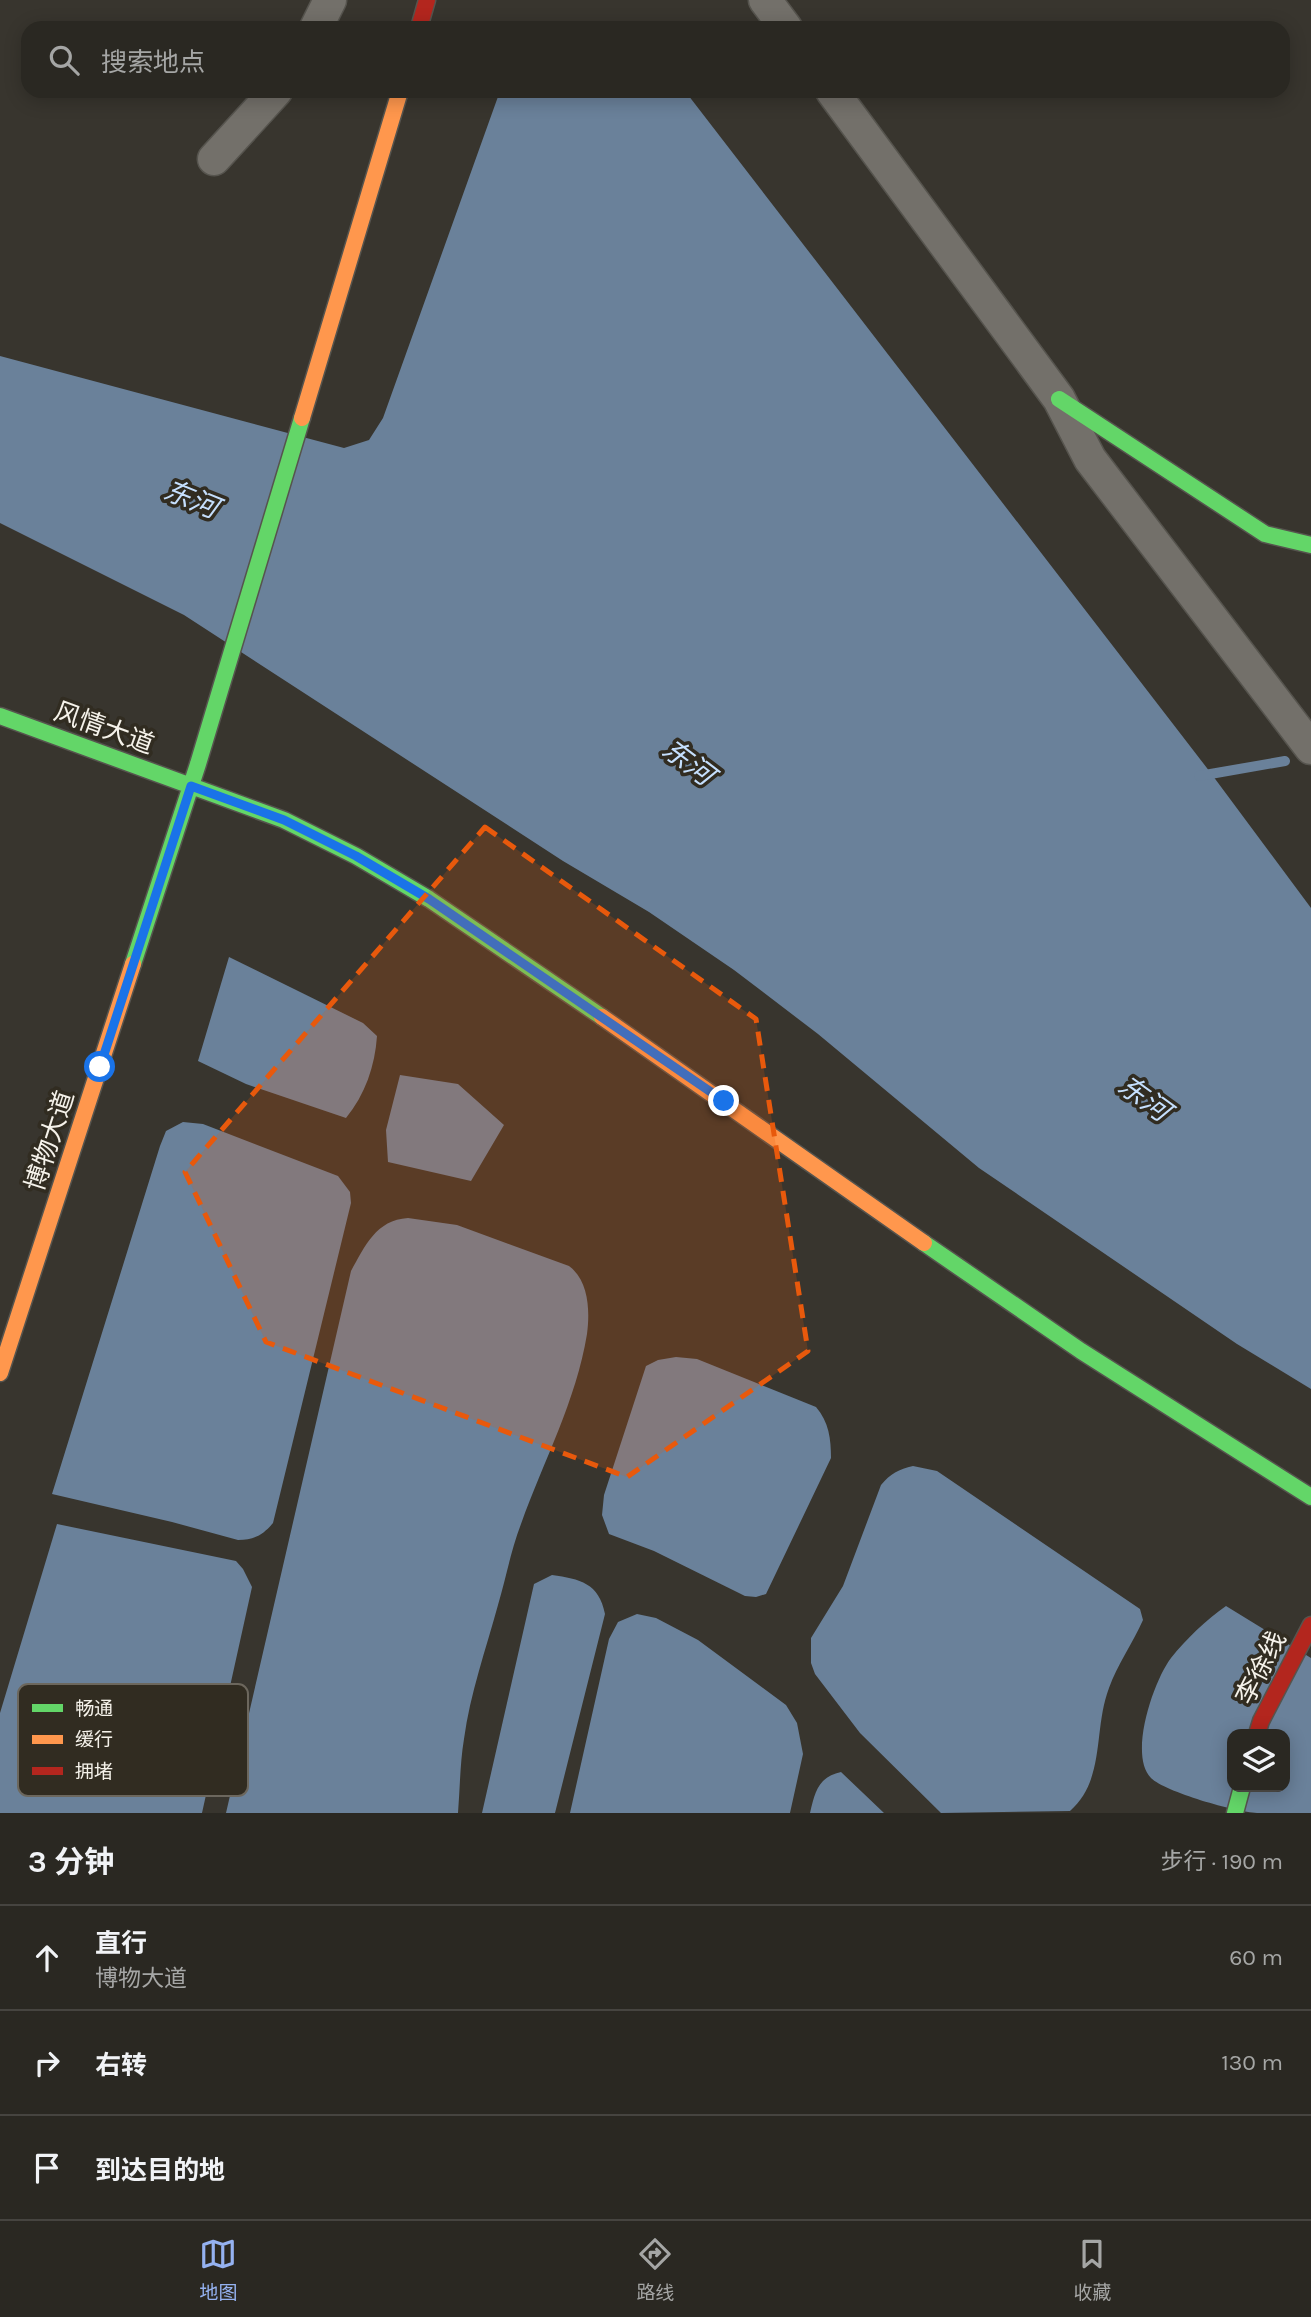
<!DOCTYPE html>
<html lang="zh">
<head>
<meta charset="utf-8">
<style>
  :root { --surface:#2a2822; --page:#36342f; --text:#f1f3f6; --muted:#a5a6a5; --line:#464440; --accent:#95b2f1 }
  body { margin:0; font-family:Karla,"Noto Sans SC",sans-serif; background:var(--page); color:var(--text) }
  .controls { position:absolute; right:21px; bottom:21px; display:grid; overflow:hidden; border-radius:14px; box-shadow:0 4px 18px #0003 }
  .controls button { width:63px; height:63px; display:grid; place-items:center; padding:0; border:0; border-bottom:2px solid var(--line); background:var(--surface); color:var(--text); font:35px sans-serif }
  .stop { position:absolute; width:21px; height:21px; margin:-16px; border:5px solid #1a73e8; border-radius:50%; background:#fff }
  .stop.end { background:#1a73e8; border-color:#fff; box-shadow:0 2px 7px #0008 }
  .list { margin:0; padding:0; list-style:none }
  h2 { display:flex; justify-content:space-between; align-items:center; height:91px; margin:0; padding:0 28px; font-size:30px }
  h2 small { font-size:23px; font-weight:400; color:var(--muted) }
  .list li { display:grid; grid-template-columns:46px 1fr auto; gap:21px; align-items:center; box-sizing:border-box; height:105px; padding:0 28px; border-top:2px solid var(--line) }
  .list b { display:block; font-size:26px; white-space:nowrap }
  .list p { margin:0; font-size:23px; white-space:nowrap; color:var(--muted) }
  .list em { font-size:23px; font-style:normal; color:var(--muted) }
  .icon { flex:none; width:38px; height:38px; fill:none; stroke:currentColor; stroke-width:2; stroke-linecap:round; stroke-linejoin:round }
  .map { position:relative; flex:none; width:1311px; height:1813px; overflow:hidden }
  .search { position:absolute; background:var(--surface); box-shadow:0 4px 18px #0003; left:21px; right:21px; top:21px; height:77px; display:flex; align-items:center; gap:18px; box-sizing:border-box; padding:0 24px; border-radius:21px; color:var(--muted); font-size:26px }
  .sheet { height:406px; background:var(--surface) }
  nav { display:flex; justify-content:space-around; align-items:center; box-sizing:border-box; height:98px; border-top:2px solid var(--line); background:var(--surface); font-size:19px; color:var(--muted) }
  nav a { display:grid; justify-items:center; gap:4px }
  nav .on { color:var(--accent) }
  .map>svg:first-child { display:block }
  .water { fill:#6a819a; fill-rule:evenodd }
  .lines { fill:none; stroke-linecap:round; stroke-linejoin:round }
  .stream { stroke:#6a819a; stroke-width:10 }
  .street-casing { stroke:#56544e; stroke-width:35 }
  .fast-casing { stroke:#56544e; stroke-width:19 }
  .slow-casing { stroke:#56544e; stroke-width:19 }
  .jam-casing { stroke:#56544e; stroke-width:19 }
  .street { stroke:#73706a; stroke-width:32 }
  .fast { stroke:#63d668; stroke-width:16 }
  .slow { stroke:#ff974d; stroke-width:16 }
  .jam { stroke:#b3261e; stroke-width:16 }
  .route { stroke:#1a73e8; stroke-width:9 }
  .marked { fill:#e8590c; fill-opacity:0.2; stroke:#e8590c; stroke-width:5; stroke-dasharray:14 9; stroke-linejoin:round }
  .labels { text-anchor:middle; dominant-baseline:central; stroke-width:7; stroke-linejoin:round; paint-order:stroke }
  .street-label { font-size:26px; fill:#f5f2ea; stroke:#312c21 }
  .water-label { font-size:28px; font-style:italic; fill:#c5dffd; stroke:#312c21 }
  .key { fill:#312c21; stroke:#6c675d; stroke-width:2 }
  .key-label { font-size:19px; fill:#f5f2ea }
</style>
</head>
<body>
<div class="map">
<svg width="1311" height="1813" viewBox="0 0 1311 1813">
  <rect width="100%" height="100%" fill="#38352e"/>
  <path class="water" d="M500 91H685L1210 772 1311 908V1389L1237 1344 979 1168 818 1034 734 970 649 912 563 861 184 615 0 523V356L344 448 369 440 383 418Z
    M229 957 363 1023 377 1036C375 1066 365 1095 346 1118L246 1084 198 1061Z
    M400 1075 458 1084 504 1125 471 1181 388 1162 386 1130Z
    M183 1122 203 1124 338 1176 350 1192 351 1203 273 1523C263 1535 254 1540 238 1540L172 1522 52 1494 160 1146 166 1131Z
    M408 1218 457 1225 569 1266C589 1281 590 1311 587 1334 576 1401 544 1460 521 1524 511 1550 506 1578 498 1605 486 1649 470 1694 464 1739 460 1763 460 1788 458 1813H226L351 1271C365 1246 376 1220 408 1218Z
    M676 1357 697 1359 816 1407C829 1422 831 1439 831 1458L766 1594 756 1597 745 1596 654 1551 609 1534 602 1515 604 1495 646 1366 658 1360Z
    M913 1466 937 1471 1140 1609 1143 1620C1133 1643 1117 1665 1109 1688 1093 1730 1106 1779 1070 1811L941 1813 860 1733 815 1674 811 1663V1638L843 1586 881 1485C890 1474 899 1469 913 1466Z
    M57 1524 236 1561 243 1569 252 1587 202 1813H0V1713Z
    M552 1575C580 1579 599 1583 605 1614L555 1813H482L534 1584Z
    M1226 1606 1311 1658V1813C1293 1813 1275 1813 1257 1813 1236 1812 1165 1792 1151 1778 1128 1755 1154 1680 1171 1658 1186 1639 1207 1619 1226 1606ZM1232 1734H1285V1787H1232Z
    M637 1614 656 1618 698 1640 786 1705 797 1723 803 1754 790 1813H570L609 1639 618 1622Z
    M841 1772 884 1813H810C815 1792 818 1777 841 1772Z"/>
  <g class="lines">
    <path class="stream" d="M1199 776 1285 761"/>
    <g class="street-casing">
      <path id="street" d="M765 0 786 28
        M316 28 330 0
        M832 91 1059 399 1090 459 1311 748
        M214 159 276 91"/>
    </g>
    <g class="fast-casing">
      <path id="fast" d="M1059 399 1265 534 1311 545
        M0 716 284 820 356 856 429 899 602 1017
        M133 964 198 764 302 418
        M924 1243 1081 1351 1311 1497
        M1235 1813 1242 1787"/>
    </g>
    <g class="slow-casing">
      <path id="slow" d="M302 418 400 91
        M602 1017 924 1243
        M0 1373 133 964"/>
    </g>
    <g class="jam-casing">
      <path id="jam" d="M419 28 427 0
        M1257 1734 1261 1721 1311 1625"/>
    </g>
    <use href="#street" class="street"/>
    <use href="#fast" class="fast"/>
    <use href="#slow" class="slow"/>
    <use href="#jam" class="jam"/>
  </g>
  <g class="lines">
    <path class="route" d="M100 1067 191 786 284 820 356 856 429 899 724 1101"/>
  </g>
  <path class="marked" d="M485 827 756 1019 808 1351 627 1477 266 1342 185 1172Z"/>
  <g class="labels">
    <g class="street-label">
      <text transform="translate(104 728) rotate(20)">风情大道</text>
      <text transform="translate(50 1141) rotate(-72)">博物大道</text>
      <text transform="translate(1261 1668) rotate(-63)">李徐线</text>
    </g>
    <g class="water-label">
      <text transform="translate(191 499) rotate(22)">东河</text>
      <text transform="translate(688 762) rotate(37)">东河</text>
      <text transform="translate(1144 1098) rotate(36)">东河</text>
    </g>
  </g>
  <rect x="18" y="1684" width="230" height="112" rx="10" class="key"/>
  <rect x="32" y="1704" width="31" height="8" fill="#63d668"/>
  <rect x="32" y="1735" width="31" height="9" fill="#ff974d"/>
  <rect x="32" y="1767" width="31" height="8" fill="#b3261e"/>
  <g class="key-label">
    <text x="75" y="1715">畅通</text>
    <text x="75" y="1746">缓行</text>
    <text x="75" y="1778">拥堵</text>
  </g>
</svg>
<div class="controls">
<button><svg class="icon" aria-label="layers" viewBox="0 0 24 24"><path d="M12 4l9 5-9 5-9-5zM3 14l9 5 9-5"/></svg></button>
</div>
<div class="stop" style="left:100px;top:1067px"></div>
<div class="stop end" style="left:724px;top:1101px"></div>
<div class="search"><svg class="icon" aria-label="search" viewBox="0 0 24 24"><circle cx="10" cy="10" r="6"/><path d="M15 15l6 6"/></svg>搜索地点</div>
</div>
<section class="sheet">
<h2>3 分钟<small>步行 · 190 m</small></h2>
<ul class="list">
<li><svg class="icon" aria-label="ahead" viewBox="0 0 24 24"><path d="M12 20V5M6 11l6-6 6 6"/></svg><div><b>直行</b><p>博物大道</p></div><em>60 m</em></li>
<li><svg class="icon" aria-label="right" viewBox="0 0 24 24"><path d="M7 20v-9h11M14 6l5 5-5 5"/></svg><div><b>右转</b></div><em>130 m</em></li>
<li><svg class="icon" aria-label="arrive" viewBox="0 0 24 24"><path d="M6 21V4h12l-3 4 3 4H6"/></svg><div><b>到达目的地</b></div></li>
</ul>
</section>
<nav>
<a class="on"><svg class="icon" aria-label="map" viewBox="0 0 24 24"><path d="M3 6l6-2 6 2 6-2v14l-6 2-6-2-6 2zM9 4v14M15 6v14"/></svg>地图</a>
<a><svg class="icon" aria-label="directions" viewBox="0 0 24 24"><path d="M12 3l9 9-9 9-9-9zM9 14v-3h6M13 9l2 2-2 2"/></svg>路线</a>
<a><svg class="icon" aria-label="saved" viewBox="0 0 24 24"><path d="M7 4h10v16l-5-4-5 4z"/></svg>收藏</a>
</nav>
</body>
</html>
